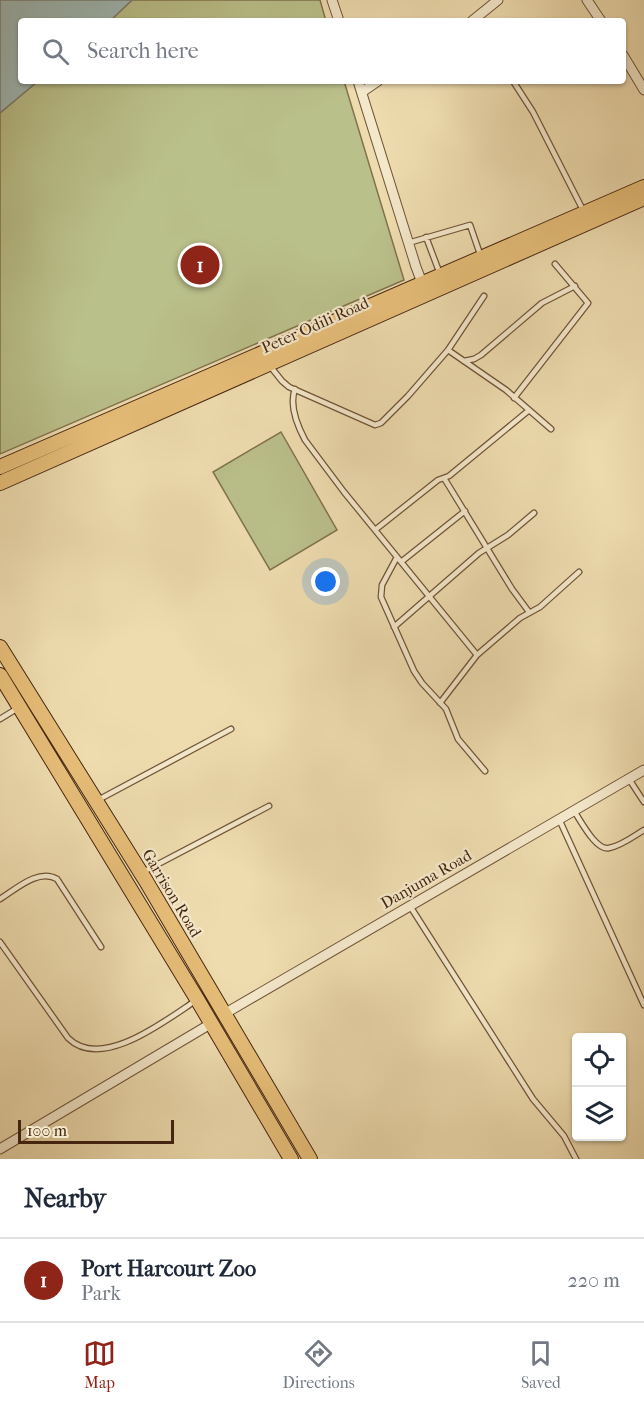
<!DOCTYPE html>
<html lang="en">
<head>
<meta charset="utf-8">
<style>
  :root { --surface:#fff; --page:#f2f2f3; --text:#1f2937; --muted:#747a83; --line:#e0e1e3; --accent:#8f2418 }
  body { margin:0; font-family:"IM FELL French Canon",serif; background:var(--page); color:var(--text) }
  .controls { position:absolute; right:18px; bottom:18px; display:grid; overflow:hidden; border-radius:6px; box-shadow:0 2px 4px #0004 }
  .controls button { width:54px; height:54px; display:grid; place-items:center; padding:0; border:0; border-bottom:2px solid var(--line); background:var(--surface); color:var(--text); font:30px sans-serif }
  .scale { position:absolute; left:18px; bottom:15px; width:156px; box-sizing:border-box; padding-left:6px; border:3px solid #462610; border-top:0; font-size:16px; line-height:21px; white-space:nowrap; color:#462610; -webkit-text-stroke:4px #f4e8cb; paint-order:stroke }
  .you { position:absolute; left:326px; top:582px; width:21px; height:21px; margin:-15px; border:4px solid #fff; border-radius:50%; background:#1a73e8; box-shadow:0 0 0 9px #1a73e833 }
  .badge { display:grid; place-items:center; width:39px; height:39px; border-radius:50%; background:var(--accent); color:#fff; font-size:20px; font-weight:700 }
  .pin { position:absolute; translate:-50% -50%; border:3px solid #fff; box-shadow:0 2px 6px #0006 }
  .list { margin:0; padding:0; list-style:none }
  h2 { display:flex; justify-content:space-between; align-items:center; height:78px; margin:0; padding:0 24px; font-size:26px }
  h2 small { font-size:20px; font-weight:400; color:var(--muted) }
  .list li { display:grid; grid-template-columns:39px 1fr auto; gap:18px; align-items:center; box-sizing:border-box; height:84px; padding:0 24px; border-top:2px solid var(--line) }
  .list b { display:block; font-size:22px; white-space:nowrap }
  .list p { margin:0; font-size:20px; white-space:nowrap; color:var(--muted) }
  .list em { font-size:20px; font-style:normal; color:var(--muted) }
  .icon { flex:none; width:33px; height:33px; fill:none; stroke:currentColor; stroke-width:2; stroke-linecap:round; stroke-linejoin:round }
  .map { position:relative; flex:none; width:644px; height:1159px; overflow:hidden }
  .search { position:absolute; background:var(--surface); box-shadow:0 2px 4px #0004; left:18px; right:18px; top:18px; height:66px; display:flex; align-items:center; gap:15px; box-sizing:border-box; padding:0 21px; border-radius:6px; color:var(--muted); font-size:22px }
  .sheet { height:162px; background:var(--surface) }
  nav { display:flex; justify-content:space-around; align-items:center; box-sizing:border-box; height:84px; border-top:2px solid var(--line); background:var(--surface); font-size:16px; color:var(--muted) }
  nav a { display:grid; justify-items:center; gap:3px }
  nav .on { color:var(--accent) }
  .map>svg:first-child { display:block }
  .green { fill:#bac08a; stroke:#80734d; stroke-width:1.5 }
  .water { fill:#9eb9b6; stroke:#7b7e74; stroke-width:1.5 }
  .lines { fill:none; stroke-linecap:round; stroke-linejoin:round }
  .service-casing { stroke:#705438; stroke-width:7 }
  .minor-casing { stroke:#705438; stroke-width:11 }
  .primary-casing { stroke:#462610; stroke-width:16 }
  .service { stroke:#f4e8cb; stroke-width:4.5 }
  .minor { stroke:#f4e8cb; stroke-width:9 }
  .primary { stroke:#e7be78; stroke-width:14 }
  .labels { text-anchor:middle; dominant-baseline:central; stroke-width:4.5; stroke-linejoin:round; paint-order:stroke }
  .street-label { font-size:16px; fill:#462610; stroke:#f4e8cb }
</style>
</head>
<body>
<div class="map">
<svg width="644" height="1159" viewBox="0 0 644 1159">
  <rect width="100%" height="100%" fill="#eedcaf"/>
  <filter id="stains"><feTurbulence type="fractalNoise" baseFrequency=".00333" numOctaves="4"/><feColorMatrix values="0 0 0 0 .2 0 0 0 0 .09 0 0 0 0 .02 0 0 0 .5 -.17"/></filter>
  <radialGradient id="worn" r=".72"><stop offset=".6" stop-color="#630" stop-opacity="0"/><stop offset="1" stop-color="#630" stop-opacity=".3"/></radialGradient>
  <path class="green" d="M132 0H320L326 21H110Z
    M38 81H344L404 280 0 454V113Z
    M281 432 337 530 270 570 213 472Z"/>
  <path class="water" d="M0 0H132L110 21H21V81H38L0 113Z"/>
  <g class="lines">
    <g class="service-casing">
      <path id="service" d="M513 81 533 112 584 212
        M426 237 440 274
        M408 243 470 225 481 257
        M448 350 506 390 551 429
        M464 361 474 359 481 355 542 303 575 286
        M270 366 282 381 289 387 375 425 381 423 408 396 448 350 484 296
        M295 389C289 405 297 425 305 440L344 492 477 655
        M514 398 588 303 555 264
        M444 478 512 589 529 612
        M375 530 438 480 449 476 528 411
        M397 557 382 585 381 597 414 671 422 683 446 709 458 739 485 771
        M401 562 465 511
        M394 627 479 553 508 535 534 513
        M440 703 477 655 520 618 540 607 579 572
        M0 719 18 708
        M629 779 644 802
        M98 800 231 729
        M574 811C581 821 596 851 609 848 621 846 634 836 644 830
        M559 819 644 1005
        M143 872 269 806
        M0 899C16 889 39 868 57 879L101 947
        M410 906 533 1099 564 1136 576 1159
        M0 942 68 1038C101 1071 165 1021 195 1001"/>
    </g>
    <g class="minor-casing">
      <path id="minor" d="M332 0 339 21
        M587 0 601 21
        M472 21 498 0
        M623 55 644 90
        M358 81 416 267 424 288
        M362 92 378 81
        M224 1014 644 770
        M0 1149 212 1023"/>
    </g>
    <g class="primary-casing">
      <path id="primary" d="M0 467 644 187
        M0 483 644 198
        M0 647 146 881 310 1159
        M0 675 197 999 291 1159"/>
    </g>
    <use href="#service" class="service"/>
    <use href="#minor" class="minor"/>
    <use href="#primary" class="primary"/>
  </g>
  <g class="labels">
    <g class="street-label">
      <text transform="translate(315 325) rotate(-24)">Peter Odili Road</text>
      <text transform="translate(426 879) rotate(-30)">Danjuma Road</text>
      <text transform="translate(172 893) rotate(59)">Garrison Road</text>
    </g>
  </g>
  <rect width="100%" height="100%" filter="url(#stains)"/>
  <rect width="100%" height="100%" fill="url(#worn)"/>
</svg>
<div class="controls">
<button><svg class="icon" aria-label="locate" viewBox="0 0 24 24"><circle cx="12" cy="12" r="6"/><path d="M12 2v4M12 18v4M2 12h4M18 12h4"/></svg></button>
<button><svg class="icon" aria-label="layers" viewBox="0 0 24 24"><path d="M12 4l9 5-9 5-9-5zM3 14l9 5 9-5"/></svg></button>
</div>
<div class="scale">100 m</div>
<div class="you"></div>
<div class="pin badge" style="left:200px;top:265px">1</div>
<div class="search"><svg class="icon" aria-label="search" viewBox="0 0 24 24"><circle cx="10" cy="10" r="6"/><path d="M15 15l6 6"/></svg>Search here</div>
</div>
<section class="sheet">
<h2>Nearby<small></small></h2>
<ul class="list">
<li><span class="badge">1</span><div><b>Port Harcourt Zoo</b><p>Park</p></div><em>220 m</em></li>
</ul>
</section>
<nav>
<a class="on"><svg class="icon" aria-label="map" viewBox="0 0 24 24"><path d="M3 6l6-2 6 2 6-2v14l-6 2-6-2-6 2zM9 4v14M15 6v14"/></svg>Map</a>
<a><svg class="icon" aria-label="directions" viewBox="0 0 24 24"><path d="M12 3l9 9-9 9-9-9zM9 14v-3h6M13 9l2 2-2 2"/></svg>Directions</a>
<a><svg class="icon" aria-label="saved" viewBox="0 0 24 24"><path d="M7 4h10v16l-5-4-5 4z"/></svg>Saved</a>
</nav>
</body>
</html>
